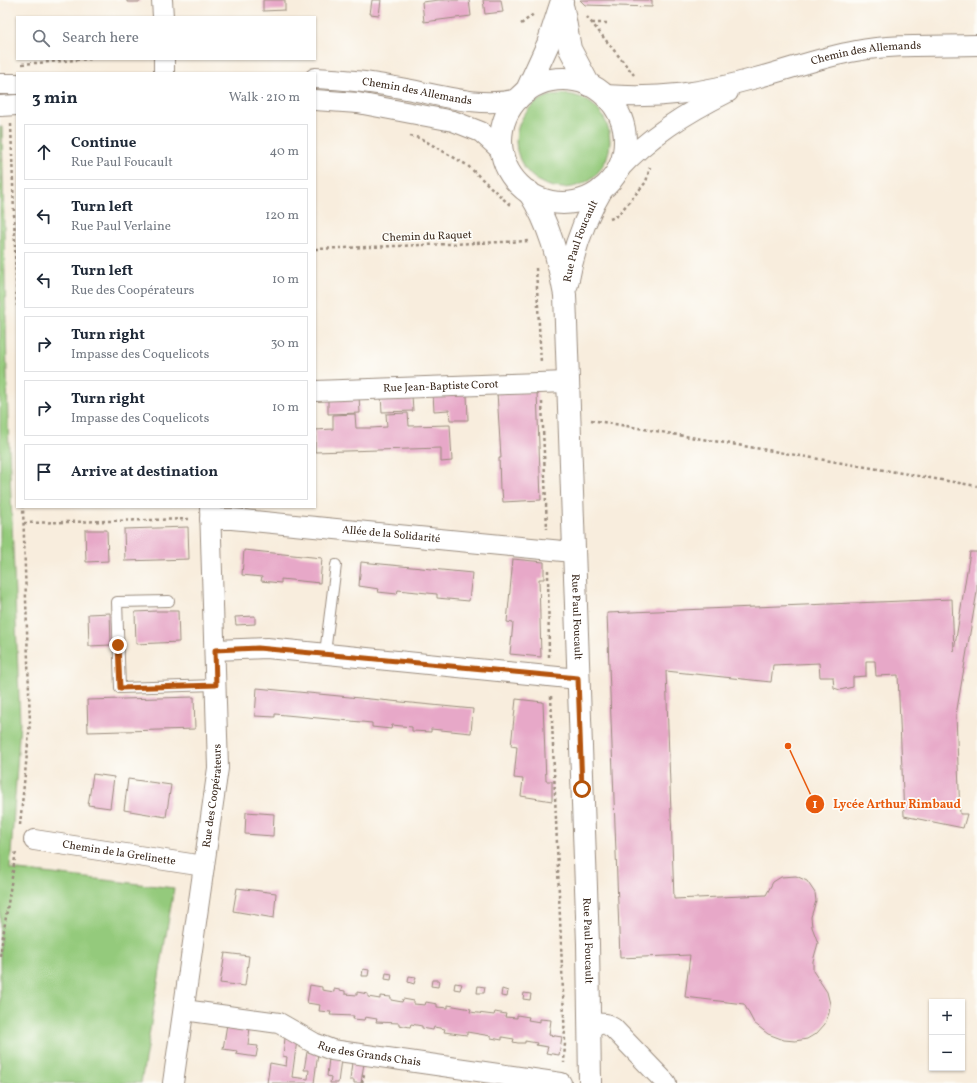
<!DOCTYPE html>
<html lang="en">
<head>
<meta charset="utf-8">
<style>
  :root { --surface:#fff; --page:#f6f6f7; --text:#1f2937; --muted:#747a83; --line:#e0e1e3 }
  body { margin:0; font-family:Vollkorn,serif; background:var(--page); color:var(--text) }
  .controls { position:absolute; right:12px; bottom:12px; display:grid; overflow:hidden; border-radius:0px; box-shadow:0 1px 3px #0004 }
  .controls button { width:36px; height:36px; display:grid; place-items:center; padding:0; border:0; border-bottom:1px solid var(--line); background:var(--surface); color:var(--text); font:20px sans-serif }
  .stop { position:absolute; width:12px; height:12px; margin:-9px; border:3px solid #b45309; border-radius:50%; background:#fff }
  .stop.end { background:#b45309; border-color:#fff; box-shadow:0 1px 4px #0008 }
  .list { margin:0; padding:0; list-style:none }
  h2 { display:flex; justify-content:space-between; align-items:center; height:52px; margin:0; padding:0 16px; font-size:17px }
  h2 small { font-size:13px; font-weight:400; color:var(--muted) }
  .list li { display:grid; grid-template-columns:26px 1fr auto; gap:12px; align-items:center; box-sizing:border-box; height:56px; margin:0 8px 8px; padding:0 8px; border:1px solid var(--line); border-radius:0px }
  .list b { display:block; font-size:15px; white-space:nowrap }
  .list p { margin:0; font-size:13px; white-space:nowrap; color:var(--muted) }
  .list em { font-size:13px; font-style:normal; color:var(--muted) }
  .icon { flex:none; width:22px; height:22px; fill:none; stroke:currentColor; stroke-width:2; stroke-linecap:round; stroke-linejoin:round }
  .map { position:relative; flex:none; width:977px; height:1083px; overflow:hidden }
  .search { position:absolute; background:var(--surface); box-shadow:0 1px 3px #0004; left:16px; top:16px; width:300px; height:44px; display:flex; align-items:center; gap:10px; box-sizing:border-box; padding:0 14px; border-radius:0px; color:var(--muted); font-size:15px }
  .panel { position:absolute; background:var(--surface); box-shadow:0 1px 3px #0004; left:16px; top:72px; width:300px; height:436px; border-radius:0px }
  .map>svg:first-child { display:block }
  .green { fill:#94ca7b; stroke:#687a4c }
  .building { fill:#e7a8c8 }
  .lines { fill:none; stroke-linecap:round; stroke-linejoin:round }
  .service-casing { stroke:#9a8c7e; stroke-width:12 }
  .minor-casing { stroke:#9a8c7e; stroke-width:22 }
  .tertiary-casing { stroke:#9a8c7e; stroke-width:24 }
  .path { stroke:#9a8c7e; stroke-width:2.5; stroke-dasharray:3 3; stroke-linecap:butt }
  .service { stroke:#fff; stroke-width:10 }
  .minor { stroke:#fff; stroke-width:20 }
  .tertiary { stroke:#fff; stroke-width:22 }
  .route { stroke:#b45309; stroke-width:5 }
  .labels { text-anchor:middle; dominant-baseline:central; stroke-width:3.5; stroke-linejoin:round; paint-order:stroke }
  .street-label { font-size:11px; fill:#3b2a1e; stroke:#fdfcf7 }
  .leader { fill:none; stroke:#e8590c; stroke-width:1.5 }
  .callout-dot { fill:#e8590c; stroke:#fdfcf7; stroke-width:1.5 }
  .mark-label { font-size:12px; text-anchor:middle; font-weight:bold; fill:#fff }
  .callout-label { font-size:12px; text-anchor:middle; font-weight:bold; fill:#e8590c; stroke:#fdfcf7; stroke-width:3.5; stroke-linejoin:round; paint-order:stroke }
</style>
</head>
<body>
<div class="map">
<svg width="977" height="1083" viewBox="0 0 977 1083">
  <rect width="100%" height="100%" fill="#fdfcf7"/>
  <filter id="ink" filterUnits="userSpaceOnUse"><feTurbulence type="fractalNoise" baseFrequency=".025" numOctaves="2"/><feDisplacementMap in="SourceGraphic" scale="8" xChannelSelector="R" yChannelSelector="G"/><feConvolveMatrix kernelMatrix="1 2 1 2 8 2 1 2 1" color-interpolation-filters="sRGB"/></filter>
  <filter id="wash" filterUnits="userSpaceOnUse"><feTurbulence type="fractalNoise" baseFrequency=".012" numOctaves="4" result="noise"/><feDisplacementMap in="SourceGraphic" scale="16" xChannelSelector="R" yChannelSelector="G"/><feGaussianBlur stdDeviation="0.9" result="paint"/><feColorMatrix in="noise" values="0 0 0 0 0 0 0 0 0 0 0 0 0 0 0 0 0 1.4 0 .05"/><feComposite in="paint" operator="in"/></filter>
  <g filter="url(#wash)">
    <rect width="100%" height="100%" fill="#f8eddd"/>
    <path class="green" d="M516 141a47 47 0 1 1 94 0a47 47 0 1 1-94 0Z
      M0 127H2L8 422 20 722 10 869 174 888 141 1083H0Z"/>
    <g id="blocks">
      <path class="building" d="M127 0H140V2H127Z
        M263 0H285V10L263 11Z
        M372 0H381L379 15 370 14Z
        M439 0H469L471 16 424 22 422 2Z
        M483 0H501L503 12 485 14Z
        M580 0H652V7L585 5Z
        M537 391 541 500 503 502 502 490H500L499 458H501L497 392Z
        M433 394H467L468 420H450L449 410 434 411Z
        M412 395 413 411 382 412 381 396Z
        M359 396 360 413 328 414V398Z
        M408 413 409 426 450 425 452 461 441 462V448L315 452V430L333 429V415L355 414 356 428H371L387 427 386 414Z
        M188 527 189 559 125 561 124 529Z
        M85 530H107L108 561 86 562Z
        M244 550 322 558 320 583 281 579V583L261 581 262 577 242 575Z
        M970 552H977V592L956 715 960 814H967L963 828 904 816 898 675 876 676 875 661H866V676L853 677V687L840 690 834 688 833 677H820L819 663 773 665 771 682 666 671 674 899 766 895 773 882 781 877 796 876 807 881 815 893 816 901 811 917 812 927 818 943 813 961V971L827 992 830 1004 829 1013 825 1024 817 1033 807 1039 795 1041 784 1040 768 1034 754 1023 744 1004 685 997 690 955 620 958 607 613 952 599 954 651Z
        M513 559 544 562V579H539L541 657 510 654 513 623 507 622Z
        M361 562 472 573 469 601 437 598V594L398 590 397 594 378 592 379 589 359 586Z
        M157 611H178L179 642 136 644 135 612Z
        M110 613 111 645 89 646 88 614Z
        M255 616V624L236 625 235 617Z
        M257 688 473 709 471 733 431 729V732L412 731V727L392 725 391 729 372 727V723L275 714V717L255 716Z
        M194 697 195 729 88 732 87 700Z
        M516 699 543 702 546 781H552V801L521 796 523 779 514 778 517 747 511 746Z
        M93 774 114 777 110 808 88 805Z
        M128 779 171 785 166 817 124 810Z
        M246 812 274 814 273 836 245 834Z
        M237 888 276 893 274 918 233 911Z
        M225 953 249 956 245 986 220 983Z
        M363 969 369 970 368 976H362Z
        M386 973 392 974 391 980 385 979Z
        M409 976 416 977 414 984 408 982Z
        M432 980H439L438 987 431 986Z
        M455 983 462 984 460 990 454 989Z
        M310 985 322 987V990L334 992V989L345 991V994L357 995V992L368 994V997L380 999V996L391 997V1000L402 1002 403 999 414 1001V1004L425 1005 426 1002 437 1004V1007L448 1008V1005L471 1009 470 1012 494 1015 495 1012 506 1014 505 1017 517 1018V1015L529 1017 528 1020 540 1022V1019L551 1020 549 1035 562 1037 559 1055 546 1053 548 1047 536 1045 537 1043 525 1041V1043H518L513 1042 514 1039 502 1037V1040L491 1038V1036L467 1032V1035L444 1032 445 1029 434 1027 433 1030 422 1028V1026L411 1024 410 1027 399 1025V1023L376 1022 377 1019 365 1017 364 1020 353 1019 354 1016 330 1015 331 1012 319 1011 320 1005 307 1003Z
        M478 986 485 987 484 993H477Z
        M502 989 508 991 507 997 501 996Z
        M524 993 531 994 530 1000 523 999Z
        M227 1024 250 1027 248 1045 258 1046 256 1057 236 1054 237 1051 223 1049Z
        M285 1038 297 1040 292 1077 308 1079 309 1070H304L307 1052 318 1053 314 1083H267L270 1063 286 1066 287 1057 283 1056Z
        M329 1058 341 1059 338 1083H330L331 1077 327 1076Z
        M352 1062 364 1063 361 1083H354V1080H350Z"/>
    </g>
  </g>
  <g filter="url(#ink)">
    <use href="#blocks" fill-opacity="0" stroke="#9a8c7e" stroke-width="1"/>
    <g class="lines">
      <g class="service-casing">
        <path id="service" d="M169 601 117 602 120 688 216 685
          M325 653 336 565"/>
      </g>
      <g class="minor-casing">
        <g id="minor">
          <path d="M162 0 163 17"/>
          <path d="M164 59V73"/>
          <path id="s1" d="M315 78C346 79 376 83 406 89 444 96 480 108 519 99"/>
          <path d="M0 84H17"/>
          <path id="s2" d="M604 95C660 99 702 93 756 78 790 69 822 57 856 51 893 44 938 46 977 45"/>
          <path d="M315 100 358 103 453 121 481 132 502 151"/>
          <path d="M0 106 17 105"/>
          <path d="M617 171C649 136 686 113 728 92"/>
          <path id="s3" d="M315 391 567 382"/>
          <path id="s4" d="M210 519H232L573 552"/>
          <path d="M215 650 267 648 578 679"/>
          <path id="s5" d="M34 840 204 866"/>
          <path id="s6" d="M184 1010 279 1023 314 1043 332 1050 561 1083"/>
          <path d="M590 1023 606 1024 613 1028 666 1083"/>
          <path id="s7" d="M173 1083 218 768 210 507"/>
        </g>
      </g>
      <g class="tertiary-casing">
        <g id="tertiary">
          <path d="M563 9 570 49 589 85"/>
          <circle cx="563" cy="141" r="62"/>
          <path d="M526 92 548 44 562 1"/>
          <path id="s8" d="M529 192C550 225 558 258 565 295L588 944 590 1083"/>
          <path id="s9" d="M567 284C573 250 584 219 602 189"/>
        </g>
      </g>
      <path class="path" d="M587 17 634 75
        M592 23H610
        M521 24 535 13
        M22 64 90 59
        M11 124 17 306
        M410 136 420 138 467 165 511 206
        M610 219 617 216 646 182 650 167
        M315 249 530 241
        M536 268 541 363
        M542 402 547 529
        M591 420 977 486
        M24 523 191 519
        M548 570 549 657
        M551 696 565 1042 564 1063
        M20 825 30 723 23 507
        M0 956 16 851
        M362 1083 364 1074"/>
      <use href="#service" class="service"/>
      <use href="#minor" class="minor"/>
      <use href="#tertiary" class="tertiary"/>
    </g>
  </g>
  <g class="lines" filter="url(#ink)">
    <path class="route" d="M118 645 120 688 216 685 215 650 258 648 578 678 582 789"/>
  </g>
  <g class="labels">
    <g class="street-label">
      <text stroke="none"><textPath href="#s2" startOffset="267">Chemin des Allemands</textPath></text>
      <text stroke="none"><textPath href="#s1" startOffset="103">Chemin des Allemands</textPath></text>
      <text transform="translate(427 237) rotate(-2)">Chemin du Raquet</text>
      <text stroke="none"><textPath href="#s9" startOffset="45">Rue Paul Foucault</textPath></text>
      <text stroke="none"><textPath href="#s3" startOffset="126">Rue Jean-Baptiste Corot</textPath></text>
      <text stroke="none"><textPath href="#s4" startOffset="182">Allée de la Solidarité</textPath></text>
      <text stroke="none"><textPath href="#s8" startOffset="432">Rue Paul Foucault</textPath></text>
      <text stroke="none"><textPath href="#s7" startOffset="290">Rue des Coopérateurs</textPath></text>
      <text stroke="none"><textPath href="#s5" startOffset="86">Chemin de la Grelinette</textPath></text>
      <text stroke="none"><textPath href="#s8" startOffset="756">Rue Paul Foucault</textPath></text>
      <text stroke="none"><textPath href="#s6" startOffset="193">Rue des Grands Chais</textPath></text>
    </g>
  </g>
  <path class="leader" d="M788 746L815 804"/>
  <g class="callout-dot">
    <circle cx="788" cy="746" r="4"/>
    <circle cx="815" cy="804" r="10"/>
  </g>
  <g class="mark-label">
    <text x="815" y="808">1</text>
  </g>
  <g class="callout-label">
    <text x="897" y="808">Lycée Arthur Rimbaud</text>
  </g>
</svg>
<div class="controls">
<button>+</button>
<button>−</button>
</div>
<div class="stop" style="left:582px;top:789px"></div>
<div class="stop end" style="left:118px;top:645px"></div>
<div class="search"><svg class="icon" aria-label="search" viewBox="0 0 24 24"><circle cx="10" cy="10" r="6"/><path d="M15 15l6 6"/></svg>Search here</div>
<section class="panel">
<h2>3 min<small>Walk · 210 m</small></h2>
<ul class="list">
<li><svg class="icon" aria-label="ahead" viewBox="0 0 24 24"><path d="M12 20V5M6 11l6-6 6 6"/></svg><div><b>Continue</b><p>Rue Paul Foucault</p></div><em>40 m</em></li>
<li><svg class="icon" aria-label="left" viewBox="0 0 24 24"><path d="M17 20v-9H6M10 6l-5 5 5 5"/></svg><div><b>Turn left</b><p>Rue Paul Verlaine</p></div><em>120 m</em></li>
<li><svg class="icon" aria-label="left" viewBox="0 0 24 24"><path d="M17 20v-9H6M10 6l-5 5 5 5"/></svg><div><b>Turn left</b><p>Rue des Coopérateurs</p></div><em>10 m</em></li>
<li><svg class="icon" aria-label="right" viewBox="0 0 24 24"><path d="M7 20v-9h11M14 6l5 5-5 5"/></svg><div><b>Turn right</b><p>Impasse des Coquelicots</p></div><em>30 m</em></li>
<li><svg class="icon" aria-label="right" viewBox="0 0 24 24"><path d="M7 20v-9h11M14 6l5 5-5 5"/></svg><div><b>Turn right</b><p>Impasse des Coquelicots</p></div><em>10 m</em></li>
<li><svg class="icon" aria-label="arrive" viewBox="0 0 24 24"><path d="M6 21V4h12l-3 4 3 4H6"/></svg><div><b>Arrive at destination</b></div></li>
</ul>
</section>
</div>
</body>
</html>
